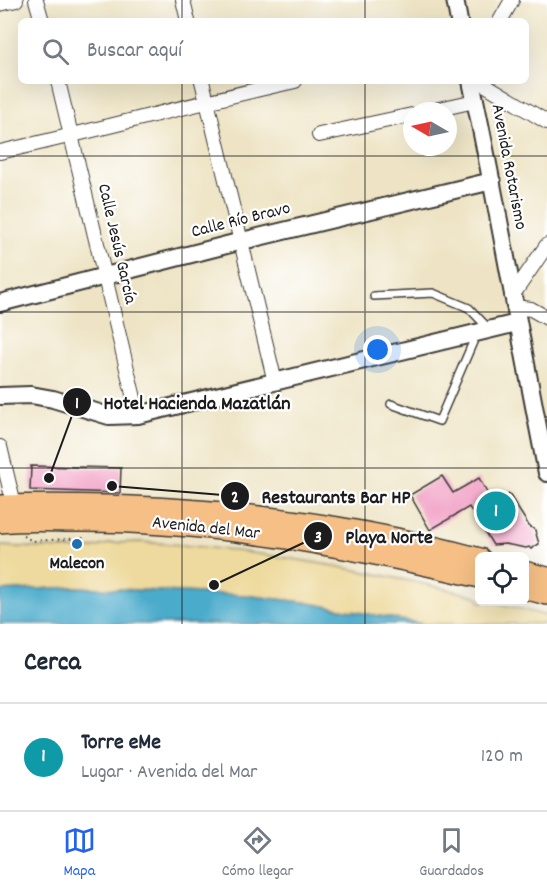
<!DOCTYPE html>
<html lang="es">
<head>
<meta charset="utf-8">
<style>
  :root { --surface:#fff; --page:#f2f2f3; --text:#1f2937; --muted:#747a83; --line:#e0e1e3; --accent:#2563eb }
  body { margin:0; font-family:Dekko,sans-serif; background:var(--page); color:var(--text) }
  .controls { position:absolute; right:18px; bottom:18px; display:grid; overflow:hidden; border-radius:9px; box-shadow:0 6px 24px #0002 }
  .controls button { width:54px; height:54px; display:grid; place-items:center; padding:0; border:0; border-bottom:2px solid var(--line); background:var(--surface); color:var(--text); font:30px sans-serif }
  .compass { position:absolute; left:403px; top:102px; width:54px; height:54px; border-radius:50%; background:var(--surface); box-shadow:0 6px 24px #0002; rotate:279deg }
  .you { position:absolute; left:378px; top:350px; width:21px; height:21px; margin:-15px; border:4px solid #fff; border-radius:50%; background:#1a73e8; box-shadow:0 0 0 9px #1a73e833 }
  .badge { display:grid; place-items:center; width:39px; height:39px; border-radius:50%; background:var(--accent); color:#fff; font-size:20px; font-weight:700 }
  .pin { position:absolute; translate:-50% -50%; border:3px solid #fff; box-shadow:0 2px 6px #0006 }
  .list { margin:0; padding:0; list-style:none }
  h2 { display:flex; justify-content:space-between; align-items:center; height:78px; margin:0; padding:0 24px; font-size:26px }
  h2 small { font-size:20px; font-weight:400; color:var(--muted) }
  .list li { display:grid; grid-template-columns:39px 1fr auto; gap:18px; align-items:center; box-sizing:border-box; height:108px; padding:0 24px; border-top:2px solid var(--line) }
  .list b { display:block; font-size:22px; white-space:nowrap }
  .list p { margin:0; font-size:20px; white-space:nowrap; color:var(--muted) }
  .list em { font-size:20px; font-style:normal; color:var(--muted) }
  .icon { flex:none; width:33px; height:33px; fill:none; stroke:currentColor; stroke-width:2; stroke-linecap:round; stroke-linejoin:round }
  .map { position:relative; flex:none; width:547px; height:624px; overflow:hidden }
  .search { position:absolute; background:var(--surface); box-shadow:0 6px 24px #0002; left:18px; right:18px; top:18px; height:66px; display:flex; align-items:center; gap:15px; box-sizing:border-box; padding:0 21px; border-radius:9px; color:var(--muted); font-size:22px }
  .sheet { height:186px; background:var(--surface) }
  nav { display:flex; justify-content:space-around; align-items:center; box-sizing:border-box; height:84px; border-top:2px solid var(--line); background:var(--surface); font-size:16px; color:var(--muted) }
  nav a { display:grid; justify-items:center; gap:3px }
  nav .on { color:var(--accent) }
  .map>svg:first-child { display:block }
  .sand { fill:#eeda9e; stroke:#857b5d; stroke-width:1.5 }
  .water { fill:#4cabcb; stroke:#346474; stroke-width:1.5 }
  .building { fill:#f19dc3 }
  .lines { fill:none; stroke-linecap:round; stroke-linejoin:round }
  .service-casing { stroke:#3c3a35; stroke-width:10 }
  .minor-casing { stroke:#3c3a35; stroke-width:16 }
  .tertiary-casing { stroke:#3c3a35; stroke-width:20 }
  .primary-casing { stroke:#3c3a35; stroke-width:24 }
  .path { stroke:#3c3a35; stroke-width:2; stroke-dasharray:1.5 4.5; stroke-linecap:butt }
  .service { stroke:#fff; stroke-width:7 }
  .minor { stroke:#fff; stroke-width:14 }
  .tertiary { stroke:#fff; stroke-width:16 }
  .primary { stroke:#f5bf86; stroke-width:21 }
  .grid { fill:none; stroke:#1c1c1c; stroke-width:1.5; stroke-opacity:0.55 }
  .poi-dot { fill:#1f6fb2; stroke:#fff; stroke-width:2 }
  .labels { text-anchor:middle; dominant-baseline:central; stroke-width:4.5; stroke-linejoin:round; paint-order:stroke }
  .street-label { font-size:18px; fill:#1c1c1c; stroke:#fff }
  .poi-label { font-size:18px; font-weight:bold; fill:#1c1c1c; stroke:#fff }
  .leader { fill:none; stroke:#1c1c1c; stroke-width:2 }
  .callout-dot { fill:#1c1c1c; stroke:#fff; stroke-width:2 }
  .mark-label { font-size:18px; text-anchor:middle; font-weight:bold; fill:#fff }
  .callout-label { font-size:20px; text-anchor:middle; font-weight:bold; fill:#1c1c1c; stroke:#fff; stroke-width:4.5; stroke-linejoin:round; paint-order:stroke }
</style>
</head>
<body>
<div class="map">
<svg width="547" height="624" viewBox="0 0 547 624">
  <rect width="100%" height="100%" fill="#fff"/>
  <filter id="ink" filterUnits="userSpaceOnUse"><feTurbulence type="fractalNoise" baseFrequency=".0167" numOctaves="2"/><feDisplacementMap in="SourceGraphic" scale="12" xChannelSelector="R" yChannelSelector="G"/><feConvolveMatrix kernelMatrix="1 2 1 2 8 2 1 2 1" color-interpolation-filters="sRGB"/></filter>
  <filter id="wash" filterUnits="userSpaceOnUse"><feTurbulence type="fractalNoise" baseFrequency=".008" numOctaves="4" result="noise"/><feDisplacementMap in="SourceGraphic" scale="24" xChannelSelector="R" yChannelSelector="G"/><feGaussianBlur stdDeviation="1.35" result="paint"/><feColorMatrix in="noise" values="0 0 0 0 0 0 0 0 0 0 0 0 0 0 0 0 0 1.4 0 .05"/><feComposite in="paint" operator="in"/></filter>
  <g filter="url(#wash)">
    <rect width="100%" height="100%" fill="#eee4c5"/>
    <path class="sand" d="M140 542C252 548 363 569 472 595L479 597 480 602H494L547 616V624H423L303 602 243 595 75 587 0 591V546L87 550 111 543Z"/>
    <path class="water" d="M75 587 243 595 303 602 423 624H0V591Z"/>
    <g id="blocks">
      <path class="building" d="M31 466 121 468 120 493 30 490Z
        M442 476 453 493 479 478 493 504 509 494 529 526 535 530 539 544 531 549 529 547 526 548 505 544 493 545 469 507 430 530 410 495Z"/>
    </g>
  </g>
  <g filter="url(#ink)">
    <use href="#blocks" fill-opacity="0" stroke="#3c3a35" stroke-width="1.5"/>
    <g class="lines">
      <g class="service-casing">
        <path id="service" d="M374 296 433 293 469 308 489 329
          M391 404 439 421 476 335"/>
      </g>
      <g class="minor-casing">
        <path id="minor" d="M36 0 42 21
          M183 0 188 21
          M0 4 16 0
          M500 21 512 0
          M58 81 138 415
          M202 81 275 382
          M479 81 547 122
          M430 111 475 101
          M319 135 412 115
          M0 152C99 130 196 103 295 81
          M512 296 547 245
          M514 307 531 309 547 318
          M0 447 14 505 13 512"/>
      </g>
      <g class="tertiary-casing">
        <path id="tertiary" d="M455 0 459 21
          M471 81C499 211 521 343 547 473
          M0 303 242 241 492 181
          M0 396 31 395 53 399 109 416 138 415 517 323"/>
      </g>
      <g class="primary-casing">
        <path id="primary" d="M0 506C161 502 323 516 480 559
          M0 522C27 519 55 521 82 521 217 521 349 546 480 577
          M524 572 547 578
          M524 588 547 594"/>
      </g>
      <path class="path" d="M23 536 33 541 85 538"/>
      <use href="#service" class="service"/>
      <use href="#minor" class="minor"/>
      <use href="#tertiary" class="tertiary"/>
      <use href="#primary" class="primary"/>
    </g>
  </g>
  <path class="grid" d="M182 0V21M365 0V21M182 81V624M365 81V624M0 156H547M0 312H547M0 468H547"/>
  <circle class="poi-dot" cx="77" cy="544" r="6"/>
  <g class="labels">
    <g class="street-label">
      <text transform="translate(508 167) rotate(79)">Avenida Rotarismo</text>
      <text transform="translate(241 221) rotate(-14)">Calle Río Bravo</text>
      <text transform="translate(116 244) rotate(77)">Calle Jesús García</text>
      <text transform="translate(206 529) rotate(6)">Avenida del Mar</text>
    </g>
    <g class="poi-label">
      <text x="77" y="564">Malecon</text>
    </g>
  </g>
  <path class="leader" d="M49 478L77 402M112 486L235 496M214 585L318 536"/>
  <g class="callout-dot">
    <circle cx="49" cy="478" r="6"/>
    <circle cx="112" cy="486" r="6"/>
    <circle cx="214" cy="585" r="6"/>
    <circle cx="77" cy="402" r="15"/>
    <circle cx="235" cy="496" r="15"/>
    <circle cx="318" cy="536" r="15"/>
  </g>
  <g class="mark-label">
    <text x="77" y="408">1</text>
    <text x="235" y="502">2</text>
    <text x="318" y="542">3</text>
  </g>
  <g class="callout-label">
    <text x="197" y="409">Hotel Hacienda Mazatlán</text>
    <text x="336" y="503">Restaurants Bar HP</text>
    <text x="389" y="543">Playa Norte</text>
  </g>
</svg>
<div class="controls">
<button><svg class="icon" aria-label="locate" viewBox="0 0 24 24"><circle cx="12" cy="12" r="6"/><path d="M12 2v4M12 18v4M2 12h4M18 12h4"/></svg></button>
</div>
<svg class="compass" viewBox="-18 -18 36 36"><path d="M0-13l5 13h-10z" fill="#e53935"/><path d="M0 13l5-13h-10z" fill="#747a83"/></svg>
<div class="you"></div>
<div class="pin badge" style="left:496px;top:511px;background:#0f9aa8">1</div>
<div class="search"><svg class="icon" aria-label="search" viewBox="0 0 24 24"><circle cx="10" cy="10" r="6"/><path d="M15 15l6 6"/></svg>Buscar aquí</div>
</div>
<section class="sheet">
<h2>Cerca<small></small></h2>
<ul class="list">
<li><span class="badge" style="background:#0f9aa8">1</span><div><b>Torre eMe</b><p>Lugar · Avenida del Mar</p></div><em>120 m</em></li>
</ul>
</section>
<nav>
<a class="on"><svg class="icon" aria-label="map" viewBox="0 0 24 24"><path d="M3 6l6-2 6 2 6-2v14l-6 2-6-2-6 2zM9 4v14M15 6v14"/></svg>Mapa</a>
<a><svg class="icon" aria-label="directions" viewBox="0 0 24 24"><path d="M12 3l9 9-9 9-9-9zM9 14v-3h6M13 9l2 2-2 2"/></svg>Cómo llegar</a>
<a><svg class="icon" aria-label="saved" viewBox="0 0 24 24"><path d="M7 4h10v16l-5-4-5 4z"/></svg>Guardados</a>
</nav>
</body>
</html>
